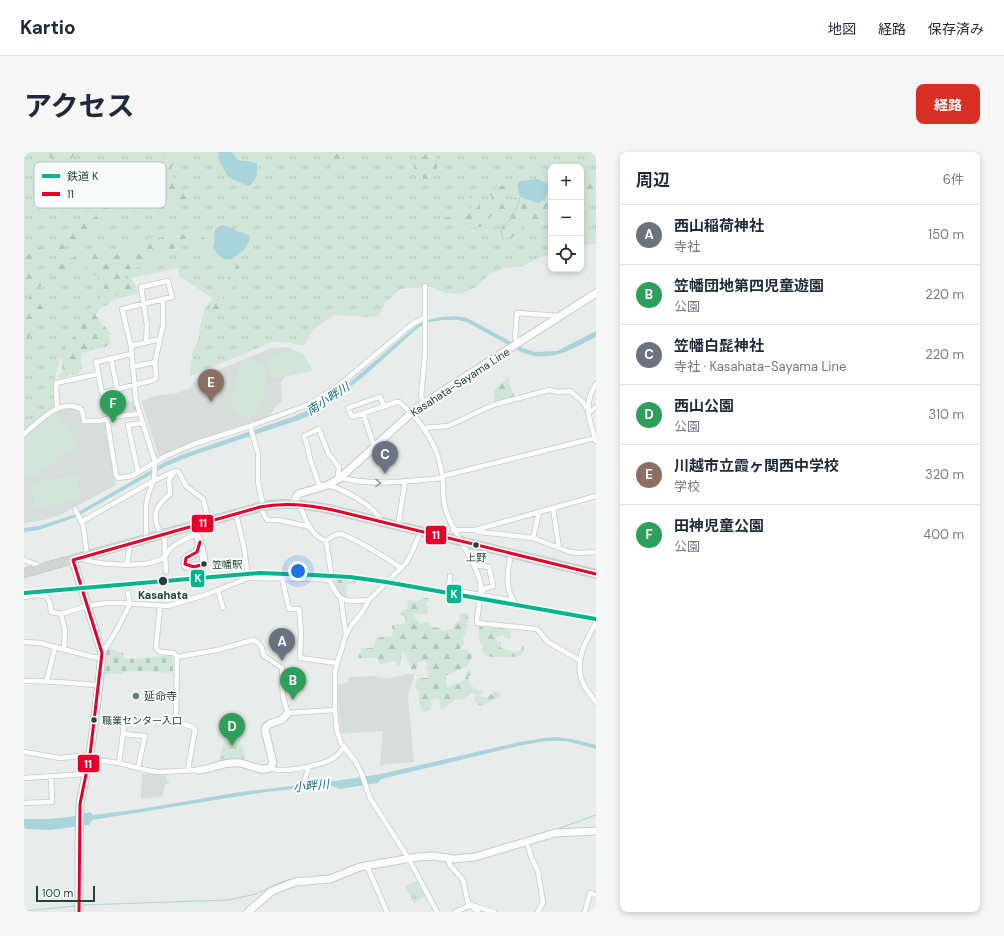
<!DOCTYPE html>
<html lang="ja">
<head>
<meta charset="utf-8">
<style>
  :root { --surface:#fff; --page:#f6f6f7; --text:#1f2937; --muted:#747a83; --line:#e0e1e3; --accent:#d93025 }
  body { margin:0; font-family:"DM Sans","Noto Sans JP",sans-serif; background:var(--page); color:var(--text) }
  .controls { position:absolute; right:12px; top:12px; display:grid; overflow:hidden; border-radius:8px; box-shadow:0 2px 6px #0003 }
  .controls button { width:36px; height:36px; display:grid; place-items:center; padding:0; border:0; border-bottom:1px solid var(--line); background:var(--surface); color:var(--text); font:20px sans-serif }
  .scale { position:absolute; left:12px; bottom:10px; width:59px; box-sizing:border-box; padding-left:4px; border:2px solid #24423a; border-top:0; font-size:11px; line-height:14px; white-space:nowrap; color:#24423a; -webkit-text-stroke:3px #f7fbf9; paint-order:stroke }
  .you { position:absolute; left:274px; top:419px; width:14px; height:14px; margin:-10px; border:3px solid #fff; border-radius:50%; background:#1a73e8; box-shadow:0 0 0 6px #1a73e833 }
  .badge { display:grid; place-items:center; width:26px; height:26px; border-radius:50%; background:var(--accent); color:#fff; font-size:13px; font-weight:700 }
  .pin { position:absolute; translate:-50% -33px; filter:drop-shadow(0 1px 2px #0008) }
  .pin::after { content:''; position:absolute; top:21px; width:14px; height:12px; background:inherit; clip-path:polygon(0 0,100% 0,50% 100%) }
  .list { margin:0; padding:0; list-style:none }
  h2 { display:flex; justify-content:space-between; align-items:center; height:52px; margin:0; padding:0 16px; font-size:17px }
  h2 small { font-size:13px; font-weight:400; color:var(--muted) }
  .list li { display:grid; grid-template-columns:26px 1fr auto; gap:12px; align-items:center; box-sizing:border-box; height:60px; padding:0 16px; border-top:1px solid var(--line) }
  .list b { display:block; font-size:15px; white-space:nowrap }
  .list p { margin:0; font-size:13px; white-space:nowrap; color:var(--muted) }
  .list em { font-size:13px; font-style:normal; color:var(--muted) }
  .icon { flex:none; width:22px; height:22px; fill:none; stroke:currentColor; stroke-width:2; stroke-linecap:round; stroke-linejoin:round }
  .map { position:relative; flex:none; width:572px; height:760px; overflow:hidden; border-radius:8px }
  header { display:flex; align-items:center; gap:24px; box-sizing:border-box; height:56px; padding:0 20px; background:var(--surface); border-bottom:1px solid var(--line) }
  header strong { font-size:19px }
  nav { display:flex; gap:22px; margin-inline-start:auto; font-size:14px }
  .intro { display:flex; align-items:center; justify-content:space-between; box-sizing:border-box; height:96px; padding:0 24px }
  h1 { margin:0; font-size:28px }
  .button { padding:10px 18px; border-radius:8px; background:var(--accent); color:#fff; font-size:14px; font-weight:700 }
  main { display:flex; gap:24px; padding:0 24px }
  aside { flex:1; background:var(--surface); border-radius:8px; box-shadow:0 2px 6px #0003 }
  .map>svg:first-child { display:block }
  .built { fill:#d6dedb }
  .grass { fill:url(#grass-tufts) }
  .forest { fill:url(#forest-firs) }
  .cemetery { fill:url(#cemetery-stones) }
  .pitch { fill:#d1e6d8 }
  .water { fill:#a9d4db }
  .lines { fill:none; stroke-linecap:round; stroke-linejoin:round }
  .stream { stroke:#a9d4db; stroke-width:1 }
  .street-casing { stroke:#c5cac8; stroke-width:6 }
  .secondary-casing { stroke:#c3cbc8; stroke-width:9 }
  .primary-casing { stroke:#c3ccc9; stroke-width:10 }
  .street { stroke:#fcfcfc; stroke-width:4.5 }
  .secondary { stroke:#fcfcfc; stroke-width:7 }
  .primary { stroke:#cfd7d5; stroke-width:8 }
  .bus-1-casing { stroke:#f7fbf9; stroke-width:6 }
  .bus-1 { stroke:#e4002b; stroke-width:3 }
  .rail-1-casing { stroke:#f7fbf9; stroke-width:7 }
  .rail-1 { stroke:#00b48d; stroke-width:4 }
  .oneway { stroke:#909f9b }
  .bus-dot { fill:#24423a; stroke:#f7fbf9; stroke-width:1.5 }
  .poi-dot { fill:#697e78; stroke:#f7fbf9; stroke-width:1.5 }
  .labels { text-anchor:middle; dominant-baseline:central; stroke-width:4; stroke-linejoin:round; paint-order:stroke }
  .bus-label { font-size:10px; fill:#24423a; stroke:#f7fbf9; text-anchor:start }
  .street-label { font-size:11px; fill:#24423a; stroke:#f7fbf9 }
  .stop-label { font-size:11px; font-weight:bold; fill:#24423a; stroke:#f7fbf9 }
  .poi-label { font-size:11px; fill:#24423a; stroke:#f7fbf9; text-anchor:start }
  .water-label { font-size:12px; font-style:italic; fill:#1c6f80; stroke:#f7fbf9 }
  .key { fill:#f7fbf9; stroke:#b8c4c0; stroke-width:1 }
  .key-label { font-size:11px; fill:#24423a }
  .line-badge { stroke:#f7fbf9; stroke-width:1.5 }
  .badge-label { font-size:11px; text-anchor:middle; font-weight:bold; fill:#fff }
</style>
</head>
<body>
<header>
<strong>Kartio</strong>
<nav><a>地図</a><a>経路</a><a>保存済み</a></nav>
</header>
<div class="intro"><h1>アクセス</h1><a class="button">経路</a></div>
<main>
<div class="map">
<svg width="572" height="760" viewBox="0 0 572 760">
  <defs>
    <pattern id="grass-tufts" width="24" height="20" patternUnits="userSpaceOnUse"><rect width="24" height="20" fill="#d1e6d8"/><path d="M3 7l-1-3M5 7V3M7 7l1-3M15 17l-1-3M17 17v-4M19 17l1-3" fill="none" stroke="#b3c6ba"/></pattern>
    <pattern id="forest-firs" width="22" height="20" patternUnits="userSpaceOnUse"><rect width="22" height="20" fill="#d1e6d8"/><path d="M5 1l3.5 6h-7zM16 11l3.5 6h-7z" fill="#b3c6ba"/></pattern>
    <pattern id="cemetery-stones" width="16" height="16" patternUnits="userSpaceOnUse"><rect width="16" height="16" fill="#d1e6d8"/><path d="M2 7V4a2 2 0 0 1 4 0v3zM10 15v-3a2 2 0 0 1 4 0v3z" fill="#b3c6ba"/></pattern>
  </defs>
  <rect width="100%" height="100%" fill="#e8edeb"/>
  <path class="built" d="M262 195 279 202 289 219 260 225 257 230 258 249 252 254 245 265 169 290 135 305 117 249 130 244 153 241 166 236 172 227 247 196Z
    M49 256 57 261 58 272 82 271 92 333 36 363 20 368 0 371V284L34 258Z
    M383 522H390V526L385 538 384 546 390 610 356 613 359 579 317 582 312 532 324 531 325 525 350 524 356 526H367Z
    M118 622 142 623 143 629H147L141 633 138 645 117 647Z"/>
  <path class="grass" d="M0 0H572V92L560 93 557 95V15H527V103L517 105 500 114 481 116 466 122 452 135 436 142 421 141 407 135 376 137 362 150 355 164 343 165 310 163 289 178 280 194 263 190H248L166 224 168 201 175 185 176 174 181 156 188 146 155 124 154 116 108 126 111 142 88 148 84 153 75 157 72 163 80 195 36 207 30 230 32 254 0 278Z
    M105 249H110L113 261 88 264 87 254Z
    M208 586 216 587 221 606 219 608 198 609 196 608 200 588H208Z
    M393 729 401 744 390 751 381 734Z"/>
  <path class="forest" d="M0 0H2L3 7 6 12H10L21 17 30 12 31 9 22 0H51C48 9 35 24 26 26L1 18Z
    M143 0H159C153 7 146 14 146 23L153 27 155 35 162 40 165 48 160 50 141 47 127 35 125 36 120 47 112 49 108 53 104 54 101 51C94 54 96 55 92 59 84 69 69 70 69 85L66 88 60 87 52 89 37 98H32L14 109 13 107 10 106 0 111V101L10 97 12 99 15 96C22 99 34 95 39 89 39 87 39 85 40 83 41 78 49 76 53 76 56 69 63 69 70 66 75 56 87 49 98 47 103 46 99 46 103 43 105 41 111 40 115 38L118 32 121 29H126L129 28C130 16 138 10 143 0Z
    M308 0H320L317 10 318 20 317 22H308L305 19 307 11 309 9 310 5Z
    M404 0H418L411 5 416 11 413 13V19L408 22 406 19 403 22 404 27 402 29 399 28V25L391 21 389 9 393 6 399 5Z
    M545 12H548L550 14C554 11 559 12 564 15L563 17 567 25 566 29 568 31 572 30V39L566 41V46L557 48V15H545Z
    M482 33V38L478 41 479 49 483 50 492 45 496 47 498 46C512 51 516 57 527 43V52L522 55V59L527 57V65C516 68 511 69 500 67 497 70 499 73 497 77 495 84 486 87 479 86L478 77 480 64 468 63C465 66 463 71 460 74 459 75 447 76 444 76L442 72C436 70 426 69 421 74L418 73 414 69 418 65 422 66 426 64 429 58H438L441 60 446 59 448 55 450 47 445 45 449 39 454 40 456 44V57L459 59H463L469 53 468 50H466L468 46 465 41 474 34Z
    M145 81C150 81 151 82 155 83 161 84 169 80 175 82L191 95 205 103 212 105 213 108 212 111 215 115V122L208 129 209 135C203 140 199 145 195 151V159L191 163 185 158 197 141 200 138 203 128 208 119 207 117 193 108 176 94 169 91 139 100 101 122 100 125 104 129 111 132 114 142H106L98 140 89 145 84 152 74 157 71 163 79 173 86 180 87 182 85 186 87 192 78 196 73 191 70 190 67 196 58 199 57 210 58 217 53 224 46 222 40 227 35 226 34 223 38 220C40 211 36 203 40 195 45 193 47 192 47 187L53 183 55 173 58 171C57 158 82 147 80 138 80 135 78 134 78 132 77 128 76 127 74 124 68 121 64 123 62 115L65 109 63 108 55 109 52 111 51 118 42 124 38 121 31 120 25 124 13 138 5 136H0V122L4 120 13 121 22 117 37 113 40 108C47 106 54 105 60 102 68 99 76 93 85 99 92 98 96 95 102 102L105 101 109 94 117 93C125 84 125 86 137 86Z
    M10 141 14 145H19L21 152 25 153V157C18 164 13 172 5 178L6 184 0 196V168L7 157 5 146 6 143Z
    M485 225 486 234 490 243 489 245 470 252V239L474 234 482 228 481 226Z
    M401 446H404L406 448 402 450 404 459 403 462H390V464L396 472 404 470 408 475 416 476 418 479 430 476V472L435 469V464L437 462 441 461 444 462 443 476 441 480 442 483 439 485 440 492 435 498C443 497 444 498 449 504L443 514 421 524 423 535 424 536C431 528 440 535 442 521L445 518 448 520 447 523 444 525 447 534 459 540 456 543 458 545H464L471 539 475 541 477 544C471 548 464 549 459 554 454 553 452 552 450 548L451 542 447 541 438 548C431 545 425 553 419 557L416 555 415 552 416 548 413 546 407 548 408 553 406 558 399 560 397 553 395 552V541L391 533 394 526H404C405 522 405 518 401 515L404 513 401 509 394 510 392 518 388 519C386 512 383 506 380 500H378L376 514H374L370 509 356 513 353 506H334L337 499 336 496H349L352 486 368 484 369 481 368 473 379 472 381 470V465L379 463H376L375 461 384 456 383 449 385 448 393 449Z
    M458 474 478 476 487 479 486 487H483L479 483 472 485V488L474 490 476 489 478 490 476 494 477 496 491 500 497 498 499 493 500 499 496 504C490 505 468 506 463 504 462 503 459 500 458 499L459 494C454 489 455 482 455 475Z"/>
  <path class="cemetery" d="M309 427 332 429 331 432H326L322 434 323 447C314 446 311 435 309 427Z
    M84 496 99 501V506L111 507 147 503 149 506V519H148V521L116 519 99 520 98 522H79L82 498Z"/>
  <path class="pitch" d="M270 198 279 202 288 219 251 226 249 225C237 201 251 202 270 198Z
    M223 208C248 208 243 225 240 242 238 248 238 255 234 260 225 271 211 263 208 251L215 216 218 210Z
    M32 261 55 291 5 328 0 322V285Z
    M53 325 56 348 25 352V354L11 356 8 331Z"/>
  <path class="water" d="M195 0H208C215 14 223 6 233 12V24L227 33 224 34 204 25C200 15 193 10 195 0Z
    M514 27 525 33 521 47 515 51 496 45 493 34 496 29Z
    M199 73C208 76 215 81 225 83L226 86 221 97 206 108C200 107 193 103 190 97 188 93 190 95 190 91 191 83 188 75 199 73Z
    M431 164 443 166 499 196 511 200 533 199 572 179V185C546 198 526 212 497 200L443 170 433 168H419L406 170 395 175 339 225 290 262 272 269 167 304 142 314 52 365 15 378 0 380V376L15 374 49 363 141 310 160 302 268 265 294 254 318 237 393 173C408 166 414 165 431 164Z
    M532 585 548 587 572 593V597L542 589H523L499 593 386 620 357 627 354 631 316 637 305 633 242 640 68 668 65 673 26 678 2 677 0 675V667H24L46 665 66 660 69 663 117 657 216 640 311 629 357 622 496 590 519 586Z"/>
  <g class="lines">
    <path class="stream" d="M479 88 477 77 486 68 494 53 496 45
      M533 677 572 663
      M499 687 524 679
      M59 753 204 748 232 742 255 731 268 727
      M0 759 52 754"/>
    <g class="street-casing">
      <path id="street" d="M122 190 123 173 117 135 144 129 148 145 98 157 107 194 112 249 131 310 130 327 124 343 122 354V386
        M496 190 491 187 493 161 536 164
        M107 194 136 187
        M107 202 72 210 78 241 130 228 132 226 131 210 139 173V147
        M87 206 93 237
        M108 215 131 210
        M572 232C559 251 565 269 572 289
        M400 251 397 244 401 202V134
        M360 254 356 245H355L324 256 328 265 373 250H375C397 268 414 293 418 322 420 333 418 344 421 355 428 382 449 402 456 429 459 442 453 458 453 471L513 477 524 490 555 508
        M33 256 32 231 74 222
        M339 261 350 294
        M564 261 572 255
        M83 267 94 264 116 262
        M226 274 234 301V330L239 354
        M399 276 424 274 469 253 525 238 534 240 546 239 559 250 563 257
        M0 282C15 269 38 244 58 258L60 269H76L83 267 92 323 94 326 108 324 142 304 170 292 226 274 286 252 313 235 387 173 401 165
        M114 320 104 273 119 271
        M419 324 571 286
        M304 333C321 338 351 354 358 370
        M296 335 286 307 284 296 280 284 295 277 304 301 315 315 314 325C349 335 384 329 419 326
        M275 352C281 365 286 384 302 389 306 386 310 382 316 382 326 383 367 409 377 416
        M236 355 243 368H255L286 375
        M529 356 535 396
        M51 357 59 373 63 403
        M212 362 220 395 224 426
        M57 370 129 329 151 319 155 320 162 334 179 347 185 369
        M374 374 381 330
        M429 378H451L572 344
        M451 378 457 380 509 386 546 400 556 401 572 400
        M397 379 387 402 382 411 345 448 339 459 327 474 322 483 313 511 311 521V558L313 579 317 591 331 609 337 620 346 646 385 707 413 760
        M140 381 142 420
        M137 382C127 364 131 354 146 342L145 328 151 319
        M509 386 515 360
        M302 389 307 420
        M56 406C73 413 126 417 140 405 143 403 144 399 146 397 149 394 154 391 158 389 170 382 183 378 193 369
        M0 408 16 414 19 416
        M103 412 106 391
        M450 413 465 415 469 434 462 436 457 440
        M426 424 425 435 428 438 490 449C480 435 484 417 487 402
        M258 426 265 457H275L277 479 276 506 313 511
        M194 438 199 456
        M0 445 13 443 22 444 26 451 27 460 37 462 63 454 82 451H96L144 454 184 442 224 426 299 427 306 429C309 434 310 439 314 443 320 452 335 448 345 448
        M317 447 322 483
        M136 454 132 496 136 500 150 501 153 505 152 568 156 571 169 575 171 578 164 618
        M37 462 41 479 40 497
        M572 471C561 490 548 513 561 535 564 540 568 545 572 550
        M0 490 16 491 69 505 78 506
        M78 501 91 481 106 452 104 441
        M153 505 193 498 229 488 232 489 237 494 240 504 258 516 259 546 264 561 311 558
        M23 528 31 495
        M0 529C25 528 50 532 75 533
        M99 582 121 584 114 616
        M0 600 36 606 66 603
        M66 607 95 611 122 618 134 620 175 618
        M95 611 100 574
        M246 616C258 622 301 613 311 605 314 603 317 599 319 596
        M0 626 62 622
        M281 627 285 614
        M0 651 28 650 27 624
        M501 689 505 696 507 705 514 719 519 750 514 760
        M424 707 426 713 439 728 444 751 454 760
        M343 714 363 760
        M431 760 447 753 470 760
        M561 760 566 741 572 743"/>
    </g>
    <g class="secondary-casing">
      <path id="secondary" d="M269 352 274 342 304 333 316 326 394 255 572 141
        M169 373C174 386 179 397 180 410L178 414H162L161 407 173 400 176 390
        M49 408 78 501 75 533 66 603 56 652 55 695V760
        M175 618C190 617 199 609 215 611 225 612 236 620 246 616L249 611 241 578C243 570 251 571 257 568 260 566 262 563 264 561
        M224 760 248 739 271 730 306 727 336 715 393 705 409 704 430 707 451 705 531 681 572 679"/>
    </g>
    <g class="primary-casing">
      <path id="primary" d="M0 421 236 355C261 349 285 353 309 358L572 422"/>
    </g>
    <use href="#street" class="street"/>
    <use href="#secondary" class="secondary"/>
    <use href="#primary" class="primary"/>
    <g class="bus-1-casing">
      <path id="bus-1" d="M176 390 173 400 162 406 161 412 170 415 180 412
        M49 408 236 355C261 350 284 353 309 358L572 422
        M49 408 78 501 66 603 56 652 55 760"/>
    </g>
    <use href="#bus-1" class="bus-1"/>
    <g class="rail-1-casing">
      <path id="rail-1" d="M0 441 236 421 289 423 326 425 362 430 572 467"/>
    </g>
    <use href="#rail-1" class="rail-1"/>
  </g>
  <defs><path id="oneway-chevron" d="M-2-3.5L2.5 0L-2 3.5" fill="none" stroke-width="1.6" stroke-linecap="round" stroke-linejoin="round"/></defs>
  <use class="oneway" href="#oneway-chevron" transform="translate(354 331) rotate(1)"/>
  <g class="bus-dot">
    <circle cx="452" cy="393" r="3.5"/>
    <circle cx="180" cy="412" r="3.5"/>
    <circle cx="139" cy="429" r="5"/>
    <circle cx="70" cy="568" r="3.5"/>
  </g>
  <circle class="poi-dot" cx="112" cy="544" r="4"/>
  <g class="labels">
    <g class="bus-label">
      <text x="452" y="405" text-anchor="middle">上野</text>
      <text x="188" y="412">笠幡駅</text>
      <text x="78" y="568">職業センター入口</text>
    </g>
    <g class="street-label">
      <text transform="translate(436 230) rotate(-33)">Kasahata-Sayama Line</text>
    </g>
    <g class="stop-label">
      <text x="139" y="443">Kasahata</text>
    </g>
    <g class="poi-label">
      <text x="120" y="544">延命寺</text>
    </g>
    <g class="water-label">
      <text transform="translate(304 247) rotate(-33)">南小畔川</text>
      <text transform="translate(287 634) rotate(-6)">小畔川</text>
    </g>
  </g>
  <rect x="10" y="10" width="132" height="46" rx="6" class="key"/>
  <rect x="18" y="22" width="18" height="4" fill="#00b48d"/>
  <rect x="18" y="40" width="18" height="4" fill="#e4002b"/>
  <g class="key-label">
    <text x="43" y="28">鉄道 K</text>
    <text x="43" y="46">11</text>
  </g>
  <g class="line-badge">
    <rect x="167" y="362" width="23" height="19" rx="4" fill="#e4002b"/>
    <rect x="401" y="373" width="22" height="20" rx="4" fill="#e4002b"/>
    <rect x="166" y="417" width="15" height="19" rx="4" fill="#00b48d"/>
    <rect x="422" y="432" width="16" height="20" rx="4" fill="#00b48d"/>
    <rect x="53" y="602" width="23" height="19" rx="4" fill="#e4002b"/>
  </g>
  <g class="badge-label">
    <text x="179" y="375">11</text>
    <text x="412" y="387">11</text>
    <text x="174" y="430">K</text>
    <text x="430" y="446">K</text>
    <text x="64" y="616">11</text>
  </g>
</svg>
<div class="controls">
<button>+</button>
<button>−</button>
<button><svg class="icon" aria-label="locate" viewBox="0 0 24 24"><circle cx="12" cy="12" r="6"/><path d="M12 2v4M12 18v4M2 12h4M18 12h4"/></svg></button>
</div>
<div class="scale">100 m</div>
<div class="you"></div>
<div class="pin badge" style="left:258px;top:509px;background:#6b7280">A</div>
<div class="pin badge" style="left:269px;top:548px;background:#2e9e5b">B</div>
<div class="pin badge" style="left:361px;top:322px;background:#6b7280">C</div>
<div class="pin badge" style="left:208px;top:594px;background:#2e9e5b">D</div>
<div class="pin badge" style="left:187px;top:250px;background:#8d6e63">E</div>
<div class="pin badge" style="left:89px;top:271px;background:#2e9e5b">F</div>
</div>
<aside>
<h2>周辺<small>6件</small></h2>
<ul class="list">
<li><span class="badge" style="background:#6b7280">A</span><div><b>西山稲荷神社</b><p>寺社</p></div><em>150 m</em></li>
<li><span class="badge" style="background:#2e9e5b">B</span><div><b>笠幡団地第四児童遊園</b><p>公園</p></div><em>220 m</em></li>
<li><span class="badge" style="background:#6b7280">C</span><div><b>笠幡白髭神社</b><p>寺社 · Kasahata-Sayama Line</p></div><em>220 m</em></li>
<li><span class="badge" style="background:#2e9e5b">D</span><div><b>西山公園</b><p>公園</p></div><em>310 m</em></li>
<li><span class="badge" style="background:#8d6e63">E</span><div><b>川越市立霞ヶ関西中学校</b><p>学校</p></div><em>320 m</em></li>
<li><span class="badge" style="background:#2e9e5b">F</span><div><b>田神児童公園</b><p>公園</p></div><em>400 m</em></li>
</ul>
</aside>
</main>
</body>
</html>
